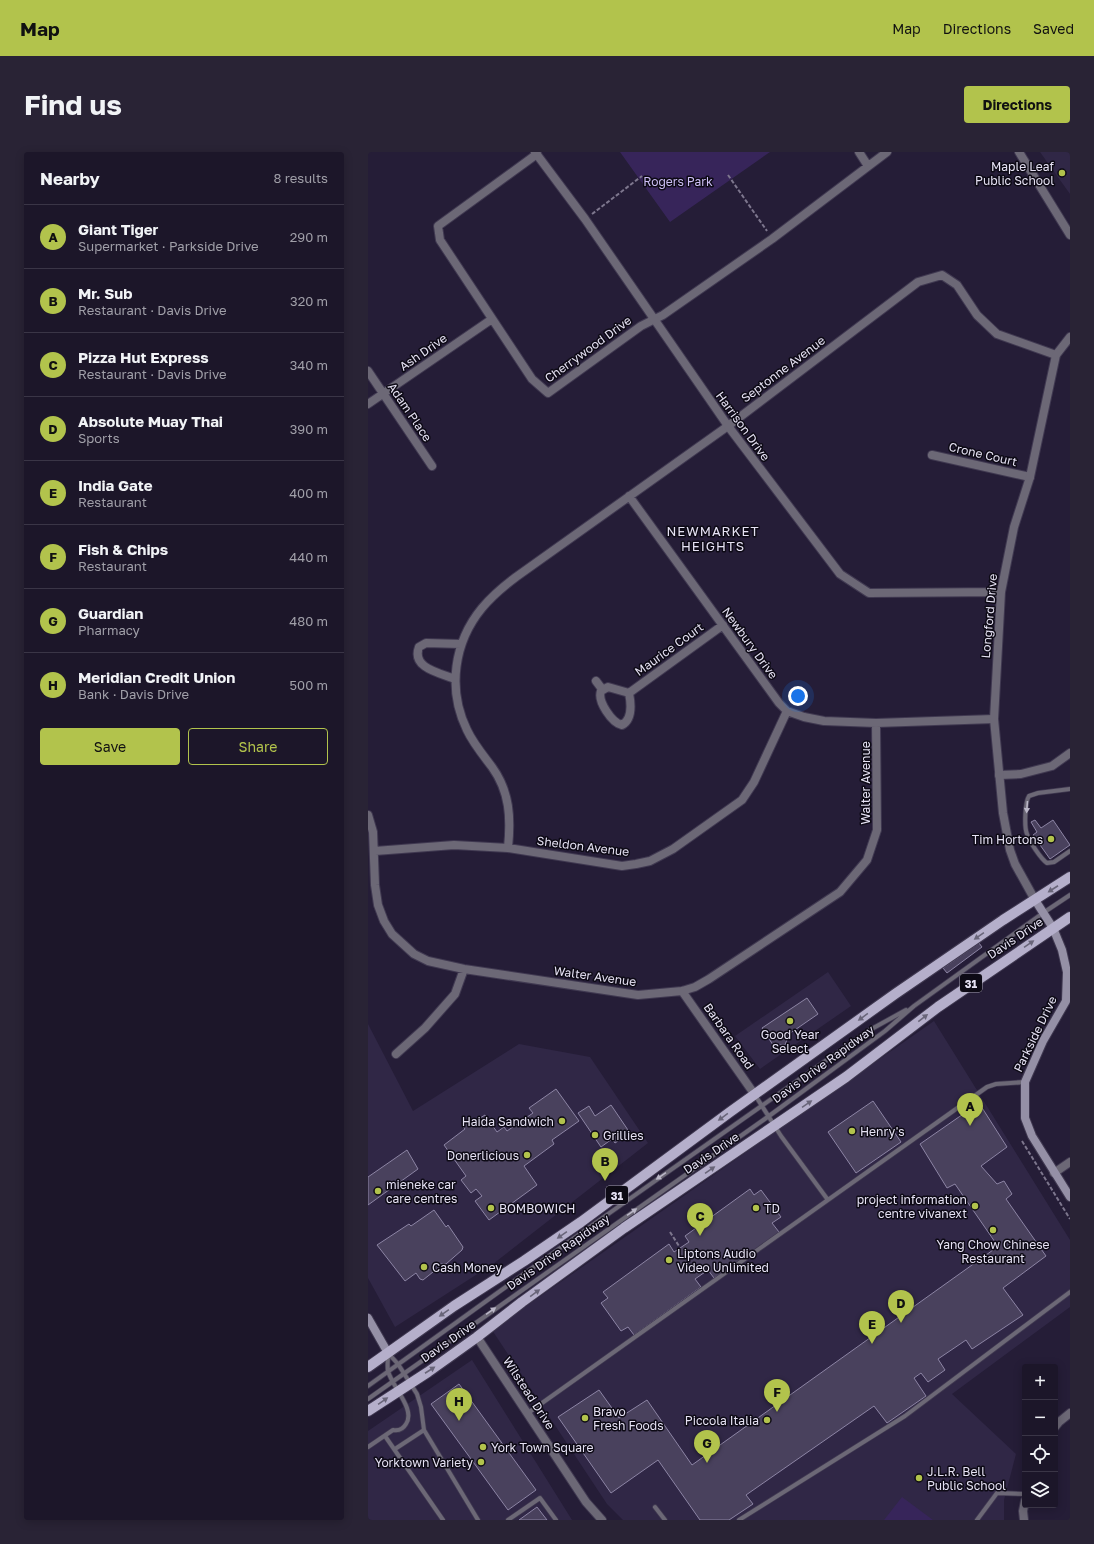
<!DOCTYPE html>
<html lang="en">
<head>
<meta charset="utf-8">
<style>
  :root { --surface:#1c1629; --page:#292335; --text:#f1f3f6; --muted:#a09fa8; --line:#3a3546; --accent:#b2c34c }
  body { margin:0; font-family:"Golos Text",sans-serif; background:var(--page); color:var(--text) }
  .controls { position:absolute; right:12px; bottom:12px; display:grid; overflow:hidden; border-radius:4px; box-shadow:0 2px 10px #0003 }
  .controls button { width:36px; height:36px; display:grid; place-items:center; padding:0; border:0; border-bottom:1px solid var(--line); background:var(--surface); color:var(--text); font:20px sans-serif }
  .you { position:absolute; left:430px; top:544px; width:14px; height:14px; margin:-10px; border:3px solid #fff; border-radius:50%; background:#1a73e8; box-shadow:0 0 0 6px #1a73e833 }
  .badge { display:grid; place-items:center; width:26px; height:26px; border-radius:50%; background:var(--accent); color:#111; font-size:13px; font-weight:700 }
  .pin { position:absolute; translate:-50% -33px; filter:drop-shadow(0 1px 2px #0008) }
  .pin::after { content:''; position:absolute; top:21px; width:14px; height:12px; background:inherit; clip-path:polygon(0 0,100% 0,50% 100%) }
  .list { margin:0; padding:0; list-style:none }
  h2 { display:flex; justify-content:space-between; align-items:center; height:52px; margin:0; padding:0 16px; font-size:17px }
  h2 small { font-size:13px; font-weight:400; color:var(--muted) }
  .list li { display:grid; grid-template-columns:26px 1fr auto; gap:12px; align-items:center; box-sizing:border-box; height:64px; padding:0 16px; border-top:1px solid var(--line) }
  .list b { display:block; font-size:15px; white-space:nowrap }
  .list p { margin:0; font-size:13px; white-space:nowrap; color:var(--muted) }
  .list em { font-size:13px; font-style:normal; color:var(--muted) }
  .actions { display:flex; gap:8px; padding:12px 16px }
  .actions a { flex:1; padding:9px 0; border:1px solid var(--accent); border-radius:4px; text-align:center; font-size:14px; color:var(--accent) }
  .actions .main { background:var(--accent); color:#111 }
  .icon { flex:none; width:22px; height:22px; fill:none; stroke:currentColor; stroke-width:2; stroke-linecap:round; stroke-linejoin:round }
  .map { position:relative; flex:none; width:702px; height:1368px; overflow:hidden; border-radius:4px }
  header { display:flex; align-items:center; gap:24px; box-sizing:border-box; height:56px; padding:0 20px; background:var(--accent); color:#111 }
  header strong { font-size:19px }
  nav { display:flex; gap:22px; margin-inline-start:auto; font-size:14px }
  .intro { display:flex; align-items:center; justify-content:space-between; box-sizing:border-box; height:96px; padding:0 24px }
  h1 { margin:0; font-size:28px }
  .button { padding:10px 18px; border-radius:4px; background:var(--accent); color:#111; font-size:14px; font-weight:700 }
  main { display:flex; gap:24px; padding:0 24px }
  aside { flex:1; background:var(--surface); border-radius:4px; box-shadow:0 2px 10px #0003 }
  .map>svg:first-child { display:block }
  .built { fill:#302746 }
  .green { fill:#37255a }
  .building { fill:#49415d; stroke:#8d85a5 }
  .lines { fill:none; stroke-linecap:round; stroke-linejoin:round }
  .service-casing { stroke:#403951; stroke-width:5.5 }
  .minor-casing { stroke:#403951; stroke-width:10 }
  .tertiary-casing { stroke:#403951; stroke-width:10 }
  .secondary-casing { stroke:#403951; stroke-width:10 }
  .primary-casing { stroke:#403951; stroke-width:12 }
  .path { stroke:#7d768d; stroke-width:2; stroke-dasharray:4 2; stroke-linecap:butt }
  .service { stroke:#6c6876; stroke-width:4 }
  .minor { stroke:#6c6876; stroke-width:8 }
  .tertiary { stroke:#6c6876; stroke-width:8 }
  .secondary { stroke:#9590a6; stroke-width:8 }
  .primary { stroke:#b5afcb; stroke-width:10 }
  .oneway { fill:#bbb7c8 }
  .oneway2 { fill:#696579 }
  .poi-dot { fill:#b2c34c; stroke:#0d0a15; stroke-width:1.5 }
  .labels { text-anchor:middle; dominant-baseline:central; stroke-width:3; stroke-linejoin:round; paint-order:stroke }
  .shield { fill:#0d0a15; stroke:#a5a1b1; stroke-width:1 }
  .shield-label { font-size:11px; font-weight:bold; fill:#e6e2f4 }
  .poi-label { font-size:12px; fill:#e6e2f4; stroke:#0d0a15; text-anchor:start }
  .park-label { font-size:12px; fill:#ccbef5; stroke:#0d0a15 }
  .street-label { font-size:12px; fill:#e6e2f4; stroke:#0d0a15 }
  .neighbourhood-label { font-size:13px; letter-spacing:1px; fill:#e6e2f4; stroke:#0d0a15 }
</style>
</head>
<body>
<header>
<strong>Map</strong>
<nav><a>Map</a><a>Directions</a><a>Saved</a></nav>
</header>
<div class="intro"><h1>Find us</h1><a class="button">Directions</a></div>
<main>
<aside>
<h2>Nearby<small>8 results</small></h2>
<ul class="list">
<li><span class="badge">A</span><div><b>Giant Tiger</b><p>Supermarket · Parkside Drive</p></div><em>290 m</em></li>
<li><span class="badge">B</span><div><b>Mr. Sub</b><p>Restaurant · Davis Drive</p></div><em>320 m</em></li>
<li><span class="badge">C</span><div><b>Pizza Hut Express</b><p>Restaurant · Davis Drive</p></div><em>340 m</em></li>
<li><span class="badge">D</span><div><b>Absolute Muay Thai</b><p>Sports</p></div><em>390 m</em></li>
<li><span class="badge">E</span><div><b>India Gate</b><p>Restaurant</p></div><em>400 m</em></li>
<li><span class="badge">F</span><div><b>Fish &amp; Chips</b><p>Restaurant</p></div><em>440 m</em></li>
<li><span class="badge">G</span><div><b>Guardian</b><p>Pharmacy</p></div><em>480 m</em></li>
<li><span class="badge">H</span><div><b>Meridian Credit Union</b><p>Bank · Davis Drive</p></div><em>500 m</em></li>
</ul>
<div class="actions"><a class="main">Save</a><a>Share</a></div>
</aside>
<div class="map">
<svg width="702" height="1368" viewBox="0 0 702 1368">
  <rect width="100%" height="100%" fill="#251d37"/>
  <path class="built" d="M672 0H702V42Z
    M460 820 483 854 392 917 367 884Z
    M566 869 702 1088V1155L584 1242 648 1302 636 1348V1368H255L239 1352 124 1178Z
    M0 872 45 959 151 892 222 905 280 991 125 1112 27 1175 0 1126Z
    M104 1208 204 1368H0V1279Z"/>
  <path class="green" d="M252 0H402L302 70Z
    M534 1345 565 1368H516Z"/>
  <path class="building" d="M667 668 673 676 685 668 702 693 682 707 665 683 669 680 663 670Z
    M611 791 614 795 579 821 575 816Z
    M439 846 450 862 421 882 417 893H405L394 876Z
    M188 937 211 969 184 988 186 992 156 1014 169 1033 121 1068 107 1049 114 1044 108 1037 103 1041 93 1028 98 1024 76 993 97 977 94 973 101 967 104 971 117 963 129 980 136 975 139 979 165 961 161 956Z
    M505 949 533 990 488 1021 460 980Z
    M611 951 639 995 613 1014 629 1032 636 1029 644 1042 638 1047 678 1104 635 1136 655 1163 604 1197 598 1188 570 1207 577 1218 560 1230 553 1221 546 1226 558 1244 519 1271 506 1254 378 1343 385 1352 361 1368H332L290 1308 243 1341 190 1265 231 1238 251 1266 279 1248 324 1313 625 1098 627 1090 587 1032 579 1036 552 992Z
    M243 953 262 981 247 991 244 987 233 995 210 961 221 954 227 964Z
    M39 998 50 1017 0 1053V1025Z
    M382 1037 386 1043 393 1038 413 1065 404 1071 411 1080 400 1091 346 1126 340 1118 327 1127 333 1135 266 1183 260 1175 253 1179 233 1151 240 1146 235 1140 301 1092 306 1100 321 1090 317 1084Z
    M66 1058 78 1075 80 1073 95 1095 94 1098 78 1112H72L70 1116 55 1128 52 1127 48 1121 37 1129 9 1093 41 1072 43 1074Z
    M91 1232 168 1338 140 1358 63 1252Z
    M169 1355 179 1368H151Z"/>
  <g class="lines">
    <g class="service-casing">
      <path id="service" d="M702 637 670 641 661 644C657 650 656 675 659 682 661 689 673 707 679 711L686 710 702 699
        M387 943 413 984 460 1048
        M20 1201 30 1212 49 1242 53 1255 56 1278 110 1368
        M0 1234 206 1086 500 879 538 858
        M0 1247 401 964 517 879 546 854 675 761 702 743
        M160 1261 619 935 628 932 657 930
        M17 1284 75 1368
        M0 1295 25 1278C30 1279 35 1277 38 1272 48 1257 24 1235 20 1219 19 1214 20 1208 20 1203
        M27 1297 56 1278
        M287 1355 297 1368
        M140 1368 172 1346 188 1368
        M371 1368 537 1264 702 1140
        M609 1368 629 1341 657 1342"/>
    </g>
    <g class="minor-casing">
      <path id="minor" d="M491 0 500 14
        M169 2 70 74 72 88 164 227 180 241 273 174 295 163 404 87 519 0
        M0 219 64 314
        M0 252 124 167
        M564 303 662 325
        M261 344 411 551 419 559 436 565 456 569 508 571 626 567
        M87 527C72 521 43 516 51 495L58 491 93 492
        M228 529 234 537
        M240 535 261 541C263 551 265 567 254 573 244 571 229 549 233 539Z
        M261 541 355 473
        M631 623 653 622 684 614 702 601
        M0 663 5 680 7 733 10 753 16 769 24 782 46 802 60 809 96 817 270 843 314 839 327 835 341 827 472 740 499 708 509 678 508 571
        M140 696C143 666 142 640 124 615 115 603 105 591 99 578 79 537 86 490 114 456 124 444 136 434 148 425L360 274 550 130 574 123 589 133 609 163 629 182 688 203
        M7 699 86 693 140 696 254 714 268 712 282 709 305 697 374 648 386 630 419 559
        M314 839 387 943
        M28 902 57 876 87 842 96 817
        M686 1021 702 1010
        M109 1185 218 1350 234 1368"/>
    </g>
    <g class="tertiary-casing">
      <path id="tertiary" d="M167 0 217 67 360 274 472 422 501 441 633 440
        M651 0 702 83
        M667 748 647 712 642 698 635 661 626 567 633 440 646 375 662 325 688 203 702 185
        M687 1275 691 1270 702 1261
        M656 1368 655 1359 657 1349"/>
    </g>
    <g class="secondary-casing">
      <path id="secondary" d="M667 748 685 776 694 798 699 820 698 849 675 889 657 930V966L664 984 702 1045
        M0 1166 20 1201"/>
    </g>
    <g class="primary-casing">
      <path id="primary" d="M0 1215 86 1154 156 1109 213 1070 362 960 527 842 635 768 702 725
        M0 1259 60 1220 109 1185 154 1150 256 1076 478 925 570 855 702 765"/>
    </g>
    <path class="path" d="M360 23 399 79
      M224 62 274 24
      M654 989 702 1067
      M302 1080 311 1094"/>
    <use href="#service" class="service"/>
    <use href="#minor" class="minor"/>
    <use href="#tertiary" class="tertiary"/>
    <use href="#secondary" class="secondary"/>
    <use href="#primary" class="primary"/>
  </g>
  <defs><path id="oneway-solid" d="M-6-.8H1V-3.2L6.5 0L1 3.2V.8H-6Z"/></defs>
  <g class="oneway">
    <use href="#oneway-solid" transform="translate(659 655) rotate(94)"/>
    <use href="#oneway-solid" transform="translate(293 1024) rotate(145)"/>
    <use href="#oneway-solid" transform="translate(264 1060) rotate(-35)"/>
    <use href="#oneway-solid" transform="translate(123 1159) rotate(-35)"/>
  </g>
  <g class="oneway2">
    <use href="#oneway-solid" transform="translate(685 737) rotate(147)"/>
    <use href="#oneway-solid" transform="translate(611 784) rotate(145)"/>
    <use href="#oneway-solid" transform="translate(661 792) rotate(-34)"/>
    <use href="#oneway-solid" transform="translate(495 865) rotate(144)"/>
    <use href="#oneway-solid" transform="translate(555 866) rotate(-38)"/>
    <use href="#oneway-solid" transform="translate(439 952) rotate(-34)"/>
    <use href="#oneway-solid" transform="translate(355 965) rotate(144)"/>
    <use href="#oneway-solid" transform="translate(342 1018) rotate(-34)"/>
    <use href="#oneway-solid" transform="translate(194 1083) rotate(145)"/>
    <use href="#oneway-solid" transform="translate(167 1141) rotate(-36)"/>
    <use href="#oneway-solid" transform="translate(76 1161) rotate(145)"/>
    <use href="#oneway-solid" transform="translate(62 1218) rotate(-33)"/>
    <use href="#oneway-solid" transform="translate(15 1249) rotate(-35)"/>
  </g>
  <g class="poi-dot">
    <circle cx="694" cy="21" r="4"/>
    <circle cx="683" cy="687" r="4"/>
    <circle cx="422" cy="869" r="4"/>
    <circle cx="194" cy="969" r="4"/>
    <circle cx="484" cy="979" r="4"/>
    <circle cx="227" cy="983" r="4"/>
    <circle cx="159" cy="1003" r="4"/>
    <circle cx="10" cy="1039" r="4"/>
    <circle cx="607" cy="1054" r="4"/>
    <circle cx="123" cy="1056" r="4"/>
    <circle cx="388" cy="1056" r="4"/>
    <circle cx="625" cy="1078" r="4"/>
    <circle cx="301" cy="1108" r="4"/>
    <circle cx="56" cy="1115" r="4"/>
    <circle cx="217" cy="1266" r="4"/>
    <circle cx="399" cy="1268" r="4"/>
    <circle cx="115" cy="1295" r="4"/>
    <circle cx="113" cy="1310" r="4"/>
    <circle cx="551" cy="1326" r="4"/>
  </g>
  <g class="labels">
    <g class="shield">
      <rect x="592" y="822" width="22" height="18" rx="3"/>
      <rect x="238" y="1034" width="22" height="18" rx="3"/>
    </g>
    <g class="shield-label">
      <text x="603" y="831">31</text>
      <text x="249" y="1043">31</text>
    </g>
    <g class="poi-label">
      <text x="686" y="14" text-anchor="end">Maple Leaf<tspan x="686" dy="14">Public School</tspan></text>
      <text x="675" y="687" text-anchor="end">Tim Hortons</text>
      <text x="422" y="882" text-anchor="middle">Good Year<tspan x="422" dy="14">Select</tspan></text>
      <text x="186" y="969" text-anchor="end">Haida Sandwich</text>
      <text x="492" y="979">Henry's</text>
      <text x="235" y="983">Grillies</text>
      <text x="151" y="1003" text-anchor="end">Donerlicious</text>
      <text x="18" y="1032">mieneke car<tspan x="18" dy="14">care centres</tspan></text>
      <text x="599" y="1047" text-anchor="end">project information<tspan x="599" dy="14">centre vivanext</tspan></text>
      <text x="131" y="1056">BOMBOWICH</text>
      <text x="396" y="1056">TD</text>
      <text x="625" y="1092" text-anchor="middle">Yang Chow Chinese<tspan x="625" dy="14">Restaurant</tspan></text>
      <text x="309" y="1101">Liptons Audio<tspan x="309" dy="14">Video Unlimited</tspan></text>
      <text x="64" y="1115">Cash Money</text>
      <text x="225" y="1259">Bravo<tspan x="225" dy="14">Fresh Foods</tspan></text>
      <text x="391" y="1268" text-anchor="end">Piccola Italia</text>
      <text x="123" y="1295">York Town Square</text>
      <text x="105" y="1310" text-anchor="end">Yorktown Variety</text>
      <text x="559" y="1319">J.L.R. Bell<tspan x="559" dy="14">Public School</tspan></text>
    </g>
    <g class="park-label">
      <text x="310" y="29">Rogers Park</text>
    </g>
    <g class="street-label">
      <text transform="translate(220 197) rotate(-36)">Cherrywood Drive</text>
      <text transform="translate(55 200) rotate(-35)">Ash Drive</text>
      <text transform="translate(415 217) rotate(-37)">Septonne Avenue</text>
      <text transform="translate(42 260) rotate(56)">Adam Place</text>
      <text transform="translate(375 274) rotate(54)">Harrison Drive</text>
      <text transform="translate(615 302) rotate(13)">Crone Court</text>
      <text transform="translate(621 464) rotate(-85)">Longford Drive</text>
      <text transform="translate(382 491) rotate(54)">Newbury Drive</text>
      <text transform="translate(301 497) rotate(-36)">Maurice Court</text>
      <text transform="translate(497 631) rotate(-90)">Walter Avenue</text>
      <text transform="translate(215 694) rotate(7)">Sheldon Avenue</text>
      <text transform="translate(647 786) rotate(-34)">Davis Drive</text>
      <text transform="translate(227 824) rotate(8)">Walter Avenue</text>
      <text transform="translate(667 882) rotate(-64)">Parkside Drive</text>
      <text transform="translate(361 884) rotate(55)">Barbara Road</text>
      <text transform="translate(455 912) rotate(-36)">Davis Drive Rapidway</text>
      <text transform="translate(343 1001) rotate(-34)">Davis Drive</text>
      <text transform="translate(190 1100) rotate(-35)">Davis Drive Rapidway</text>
      <text transform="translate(80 1189) rotate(-35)">Davis Drive</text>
      <text transform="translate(161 1241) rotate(57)">Wilstead Drive</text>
    </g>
    <g class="neighbourhood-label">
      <text x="345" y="379">NEWMARKET<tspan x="345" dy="15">HEIGHTS</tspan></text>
    </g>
  </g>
</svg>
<div class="controls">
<button>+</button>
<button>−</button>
<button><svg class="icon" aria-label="locate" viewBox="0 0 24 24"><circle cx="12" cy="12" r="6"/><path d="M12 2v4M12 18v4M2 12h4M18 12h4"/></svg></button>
<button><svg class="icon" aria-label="layers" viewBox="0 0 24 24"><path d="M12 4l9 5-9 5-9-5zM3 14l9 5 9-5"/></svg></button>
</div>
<div class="you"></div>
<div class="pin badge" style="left:602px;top:974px">A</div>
<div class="pin badge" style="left:237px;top:1029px">B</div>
<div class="pin badge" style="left:332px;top:1084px">C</div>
<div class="pin badge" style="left:533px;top:1171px">D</div>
<div class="pin badge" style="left:504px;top:1192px">E</div>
<div class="pin badge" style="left:409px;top:1260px">F</div>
<div class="pin badge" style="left:339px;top:1311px">G</div>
<div class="pin badge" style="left:91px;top:1269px">H</div>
</div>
</main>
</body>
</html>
